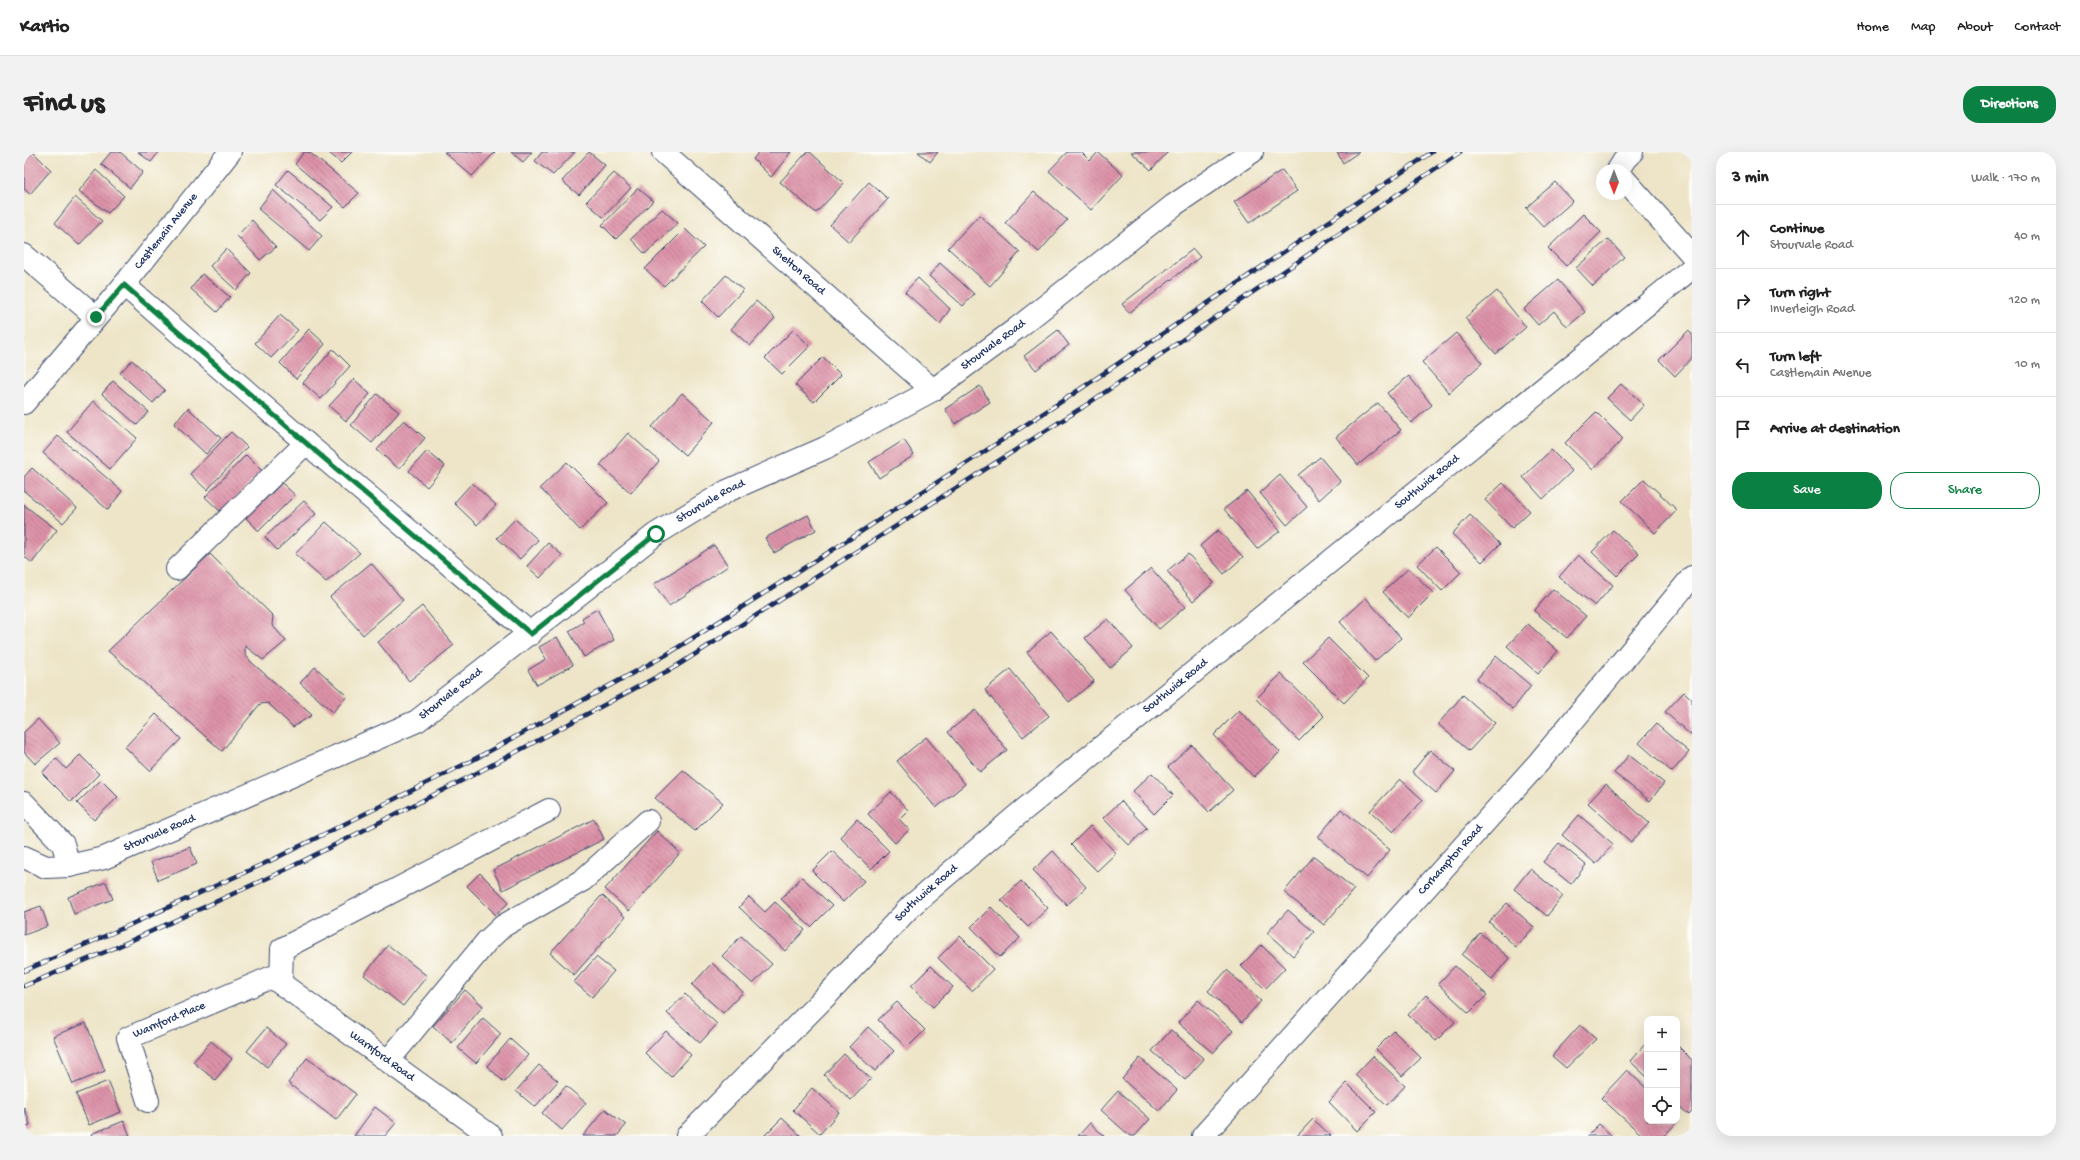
<!DOCTYPE html>
<html lang="en">
<head>
<meta charset="utf-8">
<style>
  :root { --surface:#fff; --page:#f2f2f2; --text:#222; --muted:#767676; --line:#e0e0e0; --accent:#0b8043 }
  body { margin:0; font-family:"Gochi Hand",sans-serif; background:var(--page); color:var(--text) }
  .controls { position:absolute; right:12px; bottom:12px; display:grid; overflow:hidden; border-radius:8px; box-shadow:0 4px 16px #0002 }
  .controls button { width:36px; height:36px; display:grid; place-items:center; padding:0; border:0; border-bottom:1px solid var(--line); background:var(--surface); color:var(--text); font:20px sans-serif }
  .compass { position:absolute; left:1572px; top:12px; width:36px; height:36px; border-radius:50%; background:var(--surface); box-shadow:0 4px 16px #0002; rotate:180deg }
  .stop { position:absolute; width:12px; height:12px; margin:-9px; border:3px solid #0b8043; border-radius:50%; background:#fff }
  .stop.end { background:#0b8043; border-color:#fff; box-shadow:0 1px 4px #0008 }
  .list { margin:0; padding:0; list-style:none }
  h2 { display:flex; justify-content:space-between; align-items:center; height:52px; margin:0; padding:0 16px; font-size:17px }
  h2 small { font-size:13px; font-weight:400; color:var(--muted) }
  .list li { display:grid; grid-template-columns:26px 1fr auto; gap:12px; align-items:center; box-sizing:border-box; height:64px; padding:0 16px; border-top:1px solid var(--line) }
  .list b { display:block; font-size:15px; white-space:nowrap }
  .list p { margin:0; font-size:13px; white-space:nowrap; color:var(--muted) }
  .list em { font-size:13px; font-style:normal; color:var(--muted) }
  .actions { display:flex; gap:8px; padding:12px 16px }
  .actions a { flex:1; padding:9px 0; border:1px solid var(--accent); border-radius:16px; text-align:center; font-size:14px; color:var(--accent) }
  .actions .main { background:var(--accent); color:#fff }
  .icon { flex:none; width:22px; height:22px; fill:none; stroke:currentColor; stroke-width:2; stroke-linecap:round; stroke-linejoin:round }
  .map { position:relative; flex:none; width:1668px; height:984px; overflow:hidden; border-radius:16px }
  header { display:flex; align-items:center; gap:24px; box-sizing:border-box; height:56px; padding:0 20px; background:var(--surface); border-bottom:1px solid var(--line) }
  header strong { font-size:19px }
  nav { display:flex; gap:22px; margin-inline-start:auto; font-size:14px }
  .intro { display:flex; align-items:center; justify-content:space-between; box-sizing:border-box; height:96px; padding:0 24px }
  h1 { margin:0; font-size:28px }
  .button { padding:10px 18px; border-radius:16px; background:var(--accent); color:#fff; font-size:14px; font-weight:700 }
  main { display:flex; gap:24px; padding:0 24px }
  aside { flex:1; background:var(--surface); border-radius:16px; box-shadow:0 4px 16px #0002 }
  .map>svg:first-child { display:block }
  .building { fill:url(#building-back-hatch) }
  .lines { fill:none; stroke-linecap:round; stroke-linejoin:round }
  .minor-casing { stroke:#3b4a6e; stroke-width:24 }
  .minor { stroke:#fff; stroke-width:22 }
  .rail-casing { stroke:#1b2f5e; stroke-width:4.5 }
  .rail { stroke:#fdfcf7; stroke-width:3; stroke-dasharray:9; stroke-linecap:butt }
  .route { stroke:#0b8043; stroke-width:5 }
  .labels { text-anchor:middle; dominant-baseline:central; stroke-width:4; stroke-linejoin:round; paint-order:stroke }
  .street-label { font-size:12px; fill:#1b2f5e; stroke:#fdfcf7 }
</style>
</head>
<body>
<header>
<strong>Kartio</strong>
<nav><a>Home</a><a>Map</a><a>About</a><a>Contact</a></nav>
</header>
<div class="intro"><h1>Find us</h1><a class="button">Directions</a></div>
<main>
<div class="map">
<svg width="1668" height="984" viewBox="0 0 1668 984">
  <defs>
    <pattern id="building-back-hatch" width="6" height="6" patternUnits="userSpaceOnUse"><rect width="6" height="6" fill="#dd92a8"/><path d="M-1 5l2 2M0 0l6 6M5-1l2 2" fill="none" stroke="#b2788c"/></pattern>
  </defs>
  <rect width="100%" height="100%" fill="#fdfcf7"/>
  <filter id="ink" filterUnits="userSpaceOnUse"><feTurbulence type="fractalNoise" baseFrequency=".025" numOctaves="2"/><feDisplacementMap in="SourceGraphic" scale="8" xChannelSelector="R" yChannelSelector="G"/><feConvolveMatrix kernelMatrix="1 2 1 2 8 2 1 2 1" color-interpolation-filters="sRGB"/></filter>
  <filter id="wash" filterUnits="userSpaceOnUse"><feTurbulence type="fractalNoise" baseFrequency=".012" numOctaves="4" result="noise"/><feDisplacementMap in="SourceGraphic" scale="16" xChannelSelector="R" yChannelSelector="G"/><feGaussianBlur stdDeviation="0.9" result="paint"/><feColorMatrix in="noise" values="0 0 0 0 0 0 0 0 0 0 0 0 0 0 0 0 0 1.4 0 .05"/><feComposite in="paint" operator="in"/></filter>
  <g filter="url(#wash)">
    <rect width="100%" height="100%" fill="#eee5c8"/>
    <g id="blocks">
      <path class="building" d="M9 0 27 18 6 42 0 37V10Z
        M87 0H96L119 20 106 36 77 12Z
        M114 0H135L127 10Z
        M280 0H285L335 41 321 55 271 12Z
        M304 0H328L317 11Z
        M420 0H471L448 24Z
        M487 0H508L499 10Z
        M518 0H551L529 23 511 9Z
        M565 0 581 13 555 43 538 29Z
        M735 0H767L747 25 729 7Z
        M783 0H786L820 31 792 61 756 30Z
        M894 0H914L906 10Z
        M1043 0H1057L1066 9 1074 0 1099 23 1067 58 1025 19Z
        M1107 0H1144L1127 18Z
        M1313 0H1335L1319 11Z
        M72 18 100 44 84 61 55 39Z
        M264 18 309 55 296 68 252 33Z
        M1258 18 1273 39 1225 71 1210 50Z
        M590 21 607 36 579 65 562 50Z
        M845 30 864 47 825 90 806 73Z
        M1531 30 1549 49 1520 75 1502 56Z
        M614 36 629 49 592 87 578 73Z
        M249 38 298 84 285 99 234 57Z
        M1010 40 1043 68 1015 100 981 71Z
        M51 45 78 69 55 93 31 71Z
        M638 57 654 71 621 102 607 87Z
        M1559 62 1577 80 1542 114 1524 96Z
        M955 63 996 100 966 134 924 96Z
        M228 68 252 95 236 108 213 84Z
        M661 77 680 95 640 134 621 117Z
        M1584 87 1600 105 1569 134 1552 116Z
        M202 97 227 121 212 138 186 114Z
        M1169 97 1176 105 1105 161 1098 152Z
        M916 111 950 142 939 154 905 124Z
        M178 122 206 145 193 160 167 137Z
        M702 123 719 138 694 165 678 149Z
        M894 126 926 157 916 172 881 140Z
        M1534 128 1561 160 1543 175 1530 159 1514 173 1500 157Z
        M1473 139 1502 175 1472 202 1441 166Z
        M732 149 751 166 726 194 707 177Z
        M256 163 274 178 247 206 231 191Z
        M285 177 301 192 272 227 256 211Z
        M769 178 786 194 758 222 741 206Z
        M1034 178 1045 193 1012 218 1000 204Z
        M1664 179 1668 182V206L1651 224 1635 208Z
        M1432 181 1458 211 1425 241 1398 210Z
        M309 197 326 214 297 247 279 231Z
        M799 205 817 223 790 250 771 233Z
        M108 208 141 238 129 251 96 221Z
        M1385 224 1408 253 1387 271 1363 241Z
        M330 227 346 242 322 269 305 254Z
        M89 229 125 260 113 273 78 242Z
        M1597 232 1620 253 1606 268 1583 246Z
        M956 234 966 250 931 272 921 257Z
        M658 241 690 270 661 303 628 275Z
        M353 242 375 260 348 291 327 273Z
        M69 249 113 286 86 317 43 280Z
        M1354 251 1377 278 1334 313 1312 285Z
        M164 256 197 286 182 302 150 272Z
        M1572 260 1599 287 1569 318 1541 291Z
        M380 268 401 286 375 317 353 298Z
        M207 280 223 295 183 338 166 322Z
        M604 281 635 309 607 341 576 313Z
        M34 284 98 339 84 358 19 301Z
        M880 288 890 303 855 326 845 310Z
        M1527 298 1548 319 1519 347 1499 325Z
        M403 299 421 314 403 335 385 319Z
        M222 303 238 319 198 361 181 345Z
        M1296 305 1316 329 1295 348 1274 323Z
        M543 310 584 351 556 378 516 336Z
        M8 316 53 356 39 371 0 339V325Z
        M1256 323 1283 355 1263 373 1236 341Z
        M1620 327 1653 358 1631 381 1598 349Z
        M258 331 271 343 235 379 222 366Z
        M448 331 472 353 453 373 430 351Z
        M1479 331 1506 359 1488 376 1461 348Z
        M1223 339 1256 379 1233 397 1200 357Z
        M280 349 292 362 253 398 241 385Z
        M0 353 33 378 8 411 0 404Z
        M784 363 792 378 750 401 741 386Z
        M1446 363 1476 392 1458 410 1428 382Z
        M491 367 514 388 496 407 473 386Z
        M302 370 336 401 302 430 271 402Z
        M1194 378 1219 405 1200 422 1176 394Z
        M1589 378 1615 402 1593 424 1568 400Z
        M524 391 538 403 516 426 503 414Z
        M690 393 704 414 645 454 630 432Z
        M1412 395 1437 420 1418 439 1393 413Z
        M186 402 249 464 248 473 262 489 239 508 221 494V502L227 510 288 563 269 575 244 551 236 552 198 599 84 499Z
        M1164 402 1190 431 1169 449 1143 419Z
        M1554 403 1589 433 1571 454 1535 425Z
        M347 411 379 448 339 483 306 445Z
        M1127 416 1161 455 1135 477 1101 438Z
        M1385 416 1409 441 1384 466 1359 440Z
        M1529 437 1562 464 1543 486 1510 459Z
        M1342 446 1377 486 1351 509 1316 470Z
        M398 454 430 493 385 529 354 490Z
        M573 457 590 488 560 505 545 479 560 470 558 466Z
        M1084 467 1109 496 1086 516 1061 486Z
        M1504 472 1534 499 1514 522 1483 494Z
        M1027 479 1070 529 1045 550 1003 500Z
        M533 485 549 513 513 533 504 518 522 507 515 495Z
        M1304 486 1344 526 1320 551 1279 510Z
        M1472 504 1507 534 1489 557 1453 527Z
        M291 515 323 544 309 560 276 531Z
        M986 517 1025 564 999 585 961 538Z
        M1257 522 1300 564 1275 589 1232 547Z
        M1660 540 1668 547V584L1641 560Z
        M1439 543 1471 571 1445 599 1414 572Z
        M951 558 983 598 956 620 924 580Z
        M1215 558 1256 600 1230 625 1190 583Z
        M132 562 157 587 126 619 101 595Z
        M14 567 36 591 11 612 0 600V580Z
        M1632 572 1665 600 1648 620 1615 591Z
        M902 585 941 632 912 656 873 609Z
        M1168 593 1209 638 1185 660 1144 615Z
        M1406 598 1431 619 1412 641 1388 620Z
        M56 603 75 622 47 650 18 621 32 606 42 617Z
        M1605 603 1640 631 1626 649 1590 621Z
        M659 618 699 651 671 679 631 646Z
        M1128 621 1149 643 1130 662 1109 639Z
        M1376 627 1399 648 1369 680 1346 659Z
        M77 628 94 645 70 668 53 651Z
        M1582 632 1625 671 1607 690 1564 651Z
        M867 640 884 658 875 667 885 678 871 691 844 662Z
        M1097 649 1123 676 1105 693 1079 666Z
        M1317 657 1366 698 1343 726 1294 685Z
        M1555 663 1589 692 1572 712 1538 683Z
        M570 667 580 687 479 738 469 718Z
        M833 667 865 699 847 717 816 685Z
        M1066 674 1092 701 1073 719 1047 693Z
        M633 679 656 701 605 759 581 737Z
        M1535 691 1562 713 1547 732 1519 710Z
        M166 695 173 712 134 728 127 710Z
        M808 699 840 729 819 750 788 719Z
        M1029 699 1062 735 1043 753 1009 718Z
        M1290 704 1330 737 1300 773 1260 740Z
        M1506 717 1539 744 1523 764 1490 737Z
        M456 721 485 750 472 763 443 734Z
        M778 725 808 754 787 775 757 747Z
        M997 729 1024 756 1004 775 977 748Z
        M82 730 89 747 50 762 44 745Z
        M578 743 601 765 550 823 526 801Z
        M725 745 741 760 751 750 781 778 761 799 715 755Z
        M1483 751 1510 775 1492 795 1465 770Z
        M17 754 24 774 0 783V760Z
        M967 755 996 786 976 805 947 775Z
        M1264 758 1290 780 1269 804 1243 781Z
        M1456 781 1485 806 1468 827 1438 803Z
        M717 784 748 812 729 832 698 804Z
        M936 784 969 817 948 839 914 806Z
        M364 793 403 824 379 854 340 823Z
        M1237 793 1261 816 1241 837 1217 814Z
        M572 805 590 819 568 845 550 830Z
        M688 811 719 840 699 861 668 833Z
        M907 814 929 835 909 855 887 834Z
        M1431 814 1463 843 1445 861 1414 832Z
        M1203 818 1237 849 1218 870 1184 839Z
        M441 838 459 854 428 891 409 874Z
        M661 842 693 872 676 891 643 861Z
        M1402 843 1431 870 1412 889 1384 863Z
        M1174 848 1209 879 1189 901 1154 871Z
        M873 850 901 878 883 896 854 868Z
        M459 866 477 882 452 911 434 896Z
        M62 871 81 919 49 932 29 884Z
        M1556 873 1572 887 1542 916 1528 904Z
        M844 875 870 899 851 919 825 895Z
        M242 876 262 892 243 915 223 899Z
        M1147 878 1180 907 1161 928 1128 899Z
        M642 879 667 903 647 925 621 901Z
        M1370 879 1397 906 1378 924 1352 897Z
        M486 887 504 903 480 930 463 914Z
        M187 889 208 907 191 928 169 910Z
        M1623 890V925L1606 909Z
        M1653 893 1668 908V960L1665 963 1653 952Z
        M820 902 847 927 827 948 800 923Z
        M1349 904 1381 934 1363 953 1331 923Z
        M283 906 332 942 312 968 264 931Z
        M1116 906 1153 938 1135 959 1098 927Z
        M515 913 534 929 511 955 492 939Z
        M1603 918 1623 937V969H1653V966L1655 968 1640 984H1619L1577 946Z
        M84 929 97 960 65 973 52 942Z
        M1323 931 1352 960 1333 979 1305 950Z
        M542 934 562 951 538 978 518 961Z
        M788 936 815 960 796 982 769 958Z
        M1094 939 1126 967 1111 984H1106L1077 958Z
        M0 955 6 973 0 975Z
        M351 955 372 971 361 984H330Z
        M581 957 602 973 593 984H559Z
        M758 966 777 984H740Z
        M1289 967 1307 984H1273Z
        M100 969 106 984H68L67 982Z
        M1066 971 1080 984H1054Z
        M1575 972 1588 984H1563Z"/>
    </g>
  </g>
  <g filter="url(#ink)">
    <use href="#blocks" fill-opacity="0" stroke="#3b4a6e" stroke-width="1"/>
    <g class="lines">
      <g class="minor-casing">
        <g id="minor">
          <path id="s1" d="M639 0 909 238"/>
          <path d="M1594 18 1601 7 1608 0"/>
          <path d="M1602 29 1668 103"/>
          <path d="M0 103 72 165"/>
          <path d="M100 133 282 291 507 482"/>
          <path id="s2" d="M0 251 100 133 206 0"/>
          <path d="M153 417 282 291"/>
          <path d="M0 651 39 692 45 714"/>
          <path id="s3" d="M0 705 22 715 45 714 80 706 393 569 632 382 703 339 801 296 909 238 992 177 1150 53 1228 0"/>
          <path d="M257 832 258 797 525 658"/>
          <path d="M364 909 463 789 479 774 559 728 624 669"/>
          <path id="s4" d="M124 949 104 886 248 825 467 984"/>
          <path id="s5" d="M663 984 806 840 887 754 991 665 1668 116"/>
          <path id="s6" d="M1179 984 1515 610 1668 425"/>
        </g>
      </g>
      <use href="#minor" class="minor"/>
      <g class="rail-casing">
        <path id="rail" d="M0 819 88 781 250 707 447 609 642 503 821 390 1046 244 1408 0
          M0 834 93 795 261 718 449 623 651 515 1059 255 1436 0"/>
      </g>
      <use href="#rail" class="rail"/>
    </g>
  </g>
  <g class="lines" filter="url(#ink)">
    <path class="route" d="M72 165 100 133 282 291 507 482 632 382"/>
  </g>
  <g class="labels">
    <g class="street-label">
      <text stroke="none"><textPath href="#s2" startOffset="223">Castlemain Avenue</textPath></text>
      <text stroke="none"><textPath href="#s1" startOffset="180">Shelton Road</textPath></text>
      <text stroke="none"><textPath href="#s3" startOffset="1116">Stourvale Road</textPath></text>
      <text stroke="none"><textPath href="#s5" startOffset="989">Southwick Road</textPath></text>
      <text stroke="none"><textPath href="#s3" startOffset="792">Stourvale Road</textPath></text>
      <text stroke="none"><textPath href="#s5" startOffset="665">Southwick Road</textPath></text>
      <text stroke="none"><textPath href="#s3" startOffset="468">Stourvale Road</textPath></text>
      <text stroke="none"><textPath href="#s3" startOffset="144">Stourvale Road</textPath></text>
      <text stroke="none"><textPath href="#s6" startOffset="371">Corhampton Road</textPath></text>
      <text stroke="none"><textPath href="#s5" startOffset="341">Southwick Road</textPath></text>
      <text stroke="none"><textPath href="#s4" startOffset="111">Warnford Place</textPath></text>
      <text stroke="none"><textPath href="#s4" startOffset="358">Warnford Road</textPath></text>
    </g>
  </g>
</svg>
<div class="controls">
<button>+</button>
<button>−</button>
<button><svg class="icon" aria-label="locate" viewBox="0 0 24 24"><circle cx="12" cy="12" r="6"/><path d="M12 2v4M12 18v4M2 12h4M18 12h4"/></svg></button>
</div>
<svg class="compass" viewBox="-18 -18 36 36"><path d="M0-13l5 13h-10z" fill="#e53935"/><path d="M0 13l5-13h-10z" fill="#767676"/></svg>
<div class="stop" style="left:632px;top:382px"></div>
<div class="stop end" style="left:72px;top:165px"></div>
</div>
<aside>
<h2>3 min<small>Walk · 170 m</small></h2>
<ul class="list">
<li><svg class="icon" aria-label="ahead" viewBox="0 0 24 24"><path d="M12 20V5M6 11l6-6 6 6"/></svg><div><b>Continue</b><p>Stourvale Road</p></div><em>40 m</em></li>
<li><svg class="icon" aria-label="right" viewBox="0 0 24 24"><path d="M7 20v-9h11M14 6l5 5-5 5"/></svg><div><b>Turn right</b><p>Inverleigh Road</p></div><em>120 m</em></li>
<li><svg class="icon" aria-label="left" viewBox="0 0 24 24"><path d="M17 20v-9H6M10 6l-5 5 5 5"/></svg><div><b>Turn left</b><p>Castlemain Avenue</p></div><em>10 m</em></li>
<li><svg class="icon" aria-label="arrive" viewBox="0 0 24 24"><path d="M6 21V4h12l-3 4 3 4H6"/></svg><div><b>Arrive at destination</b></div></li>
</ul>
<div class="actions"><a class="main">Save</a><a>Share</a></div>
</aside>
</main>
</body>
</html>
